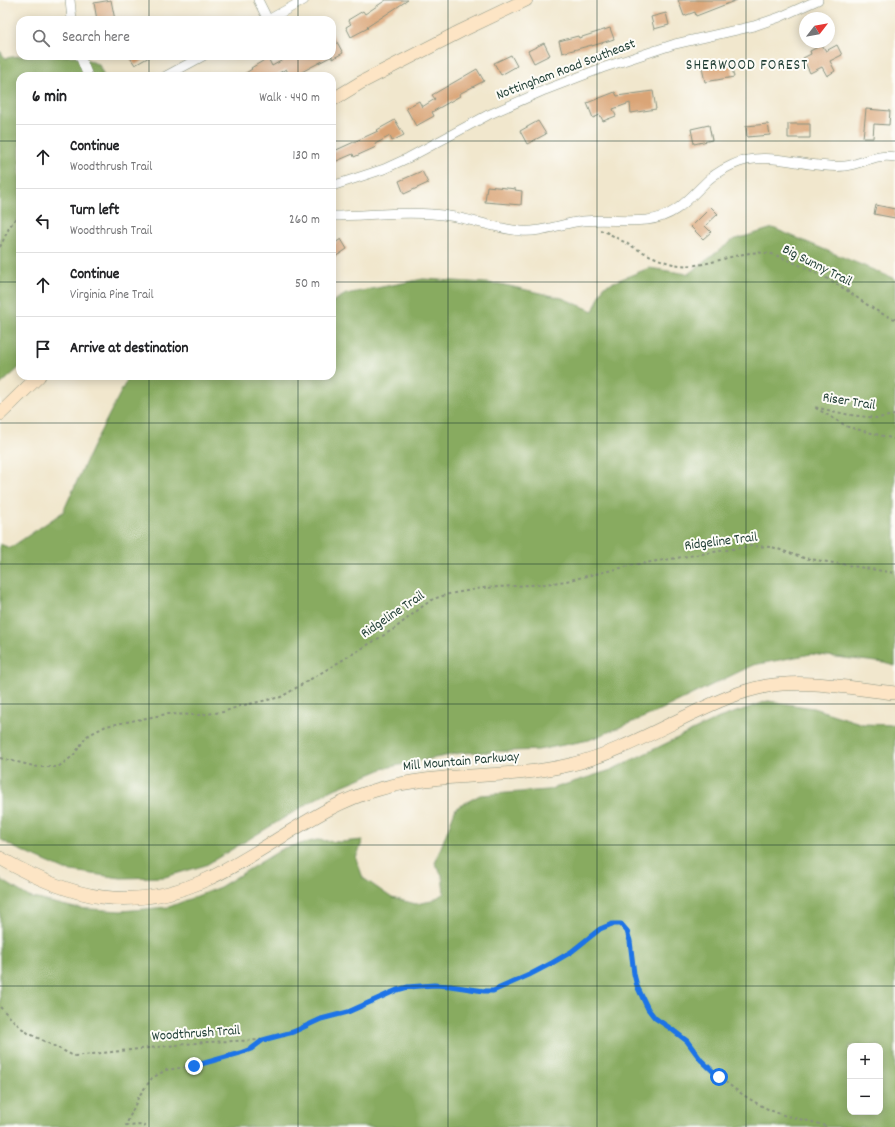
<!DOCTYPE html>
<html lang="en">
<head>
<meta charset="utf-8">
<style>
  :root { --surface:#fff; --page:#f2f2f2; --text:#202124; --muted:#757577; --line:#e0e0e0 }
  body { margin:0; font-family:Dekko,sans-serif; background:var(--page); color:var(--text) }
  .controls { position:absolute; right:12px; bottom:12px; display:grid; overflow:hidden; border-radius:8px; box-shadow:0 2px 10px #0003 }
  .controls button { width:36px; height:36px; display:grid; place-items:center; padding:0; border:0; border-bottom:1px solid var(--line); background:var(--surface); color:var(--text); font:20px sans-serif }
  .compass { position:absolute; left:799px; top:12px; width:36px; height:36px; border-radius:50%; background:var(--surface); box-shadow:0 2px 10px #0003; rotate:59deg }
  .stop { position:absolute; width:12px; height:12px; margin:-9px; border:3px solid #1a73e8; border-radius:50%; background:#fff }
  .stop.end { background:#1a73e8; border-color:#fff; box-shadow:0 1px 4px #0008 }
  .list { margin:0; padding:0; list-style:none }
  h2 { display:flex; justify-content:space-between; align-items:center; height:52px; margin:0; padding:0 16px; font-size:17px }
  h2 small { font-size:13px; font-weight:400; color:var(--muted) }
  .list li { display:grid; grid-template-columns:26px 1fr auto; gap:12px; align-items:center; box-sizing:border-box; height:64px; padding:0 16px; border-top:1px solid var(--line) }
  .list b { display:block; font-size:15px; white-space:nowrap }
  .list p { margin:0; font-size:13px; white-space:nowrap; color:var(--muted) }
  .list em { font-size:13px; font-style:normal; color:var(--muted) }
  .icon { flex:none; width:22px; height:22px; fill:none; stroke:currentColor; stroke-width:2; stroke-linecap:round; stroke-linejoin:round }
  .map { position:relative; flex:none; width:895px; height:1127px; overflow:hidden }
  .search { position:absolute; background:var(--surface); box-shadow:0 2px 10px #0003; left:16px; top:16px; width:320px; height:44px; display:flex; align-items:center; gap:10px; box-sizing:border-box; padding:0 14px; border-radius:12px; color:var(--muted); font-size:15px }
  .panel { position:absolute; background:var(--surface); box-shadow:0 2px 10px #0003; left:16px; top:72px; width:320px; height:308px; border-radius:12px }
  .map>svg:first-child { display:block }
  .forest { fill:#88ab60; stroke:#54744a; fill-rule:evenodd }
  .building { fill:#daa577 }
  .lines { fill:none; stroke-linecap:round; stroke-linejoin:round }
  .street-casing { stroke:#889280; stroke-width:10 }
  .secondary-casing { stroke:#889280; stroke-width:14 }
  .path { stroke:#889280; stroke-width:2; stroke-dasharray:3 3; stroke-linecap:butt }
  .street { stroke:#fff; stroke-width:9 }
  .secondary { stroke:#fde5c5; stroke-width:13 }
  .route { stroke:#1a73e8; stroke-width:5 }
  .grid { fill:none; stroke:#1f3d34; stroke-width:1; stroke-opacity:0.55 }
  .labels { text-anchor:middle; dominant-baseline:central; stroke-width:4; stroke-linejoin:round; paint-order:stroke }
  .street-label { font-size:14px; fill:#1f3d34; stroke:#fdfcf7 }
  .neighbourhood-label { font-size:15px; letter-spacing:1px; fill:#1f3d34; stroke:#fdfcf7 }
</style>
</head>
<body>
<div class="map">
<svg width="895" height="1127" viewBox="0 0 895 1127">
  <rect width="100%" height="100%" fill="#fdfcf7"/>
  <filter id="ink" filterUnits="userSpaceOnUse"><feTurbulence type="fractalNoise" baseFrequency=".025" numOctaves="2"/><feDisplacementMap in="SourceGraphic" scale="8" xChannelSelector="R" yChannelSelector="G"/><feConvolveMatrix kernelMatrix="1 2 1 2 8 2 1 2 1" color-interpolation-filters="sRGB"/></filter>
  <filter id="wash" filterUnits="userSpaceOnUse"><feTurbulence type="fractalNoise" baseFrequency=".012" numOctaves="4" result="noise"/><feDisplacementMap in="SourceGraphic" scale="16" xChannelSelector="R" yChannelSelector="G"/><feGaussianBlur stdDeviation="0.9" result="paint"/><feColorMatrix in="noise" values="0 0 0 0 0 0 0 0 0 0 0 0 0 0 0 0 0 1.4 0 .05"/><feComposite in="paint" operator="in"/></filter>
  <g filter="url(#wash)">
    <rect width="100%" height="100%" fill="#f1e7cd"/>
    <path class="forest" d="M0 51 5 58 20 56H80L99 65 104 76H20V367L0 385Z
      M773 228 895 279V666L885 663 811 654 753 665 652 714 589 740 538 750 460 753 385 768 327 792 206 865 165 877 121 878 65 870 13 847 0 839V544L10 548 63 512 92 448 129 376H332V302L346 294 423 279 500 284 562 298 593 311 604 286 649 268 688 274 733 240Z
      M768 701 813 708 863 724 895 725V1127H0V879L29 897 75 908 121 911 169 907 220 887 284 848 317 840 340 842 363 840 356 858 363 878 392 898 416 904 432 901 444 893 442 875 435 863 456 808 480 795 548 790 611 770 719 718ZM850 1046H880V1112H850Z"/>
    <g id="blocks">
      <path class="building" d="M111 0 115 20H97L94 3Z
        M386 0H408L367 27 368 28 351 37 346 27 351 24 348 20 363 11 365 14Z
        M678 0H737L696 16 695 12 684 16Z
        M666 13 669 25 654 29 651 17Z
        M610 28 614 39 592 46V45L562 53 559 41 578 36 579 38Z
        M332 33 343 53 332 59V56L294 76H290L286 69 274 76H241L252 69 251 68 268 58 272 66 290 56H332Z
        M544 43 550 55 534 63 528 51Z
        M822 45 826 51 837 45 842 55 830 61 835 71 827 76 822 67 810 73 803 58 811 54 810 51Z
        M511 55 517 66 501 75 494 63Z
        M129 56H151L135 65Z
        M731 63 734 77 705 82 702 68Z
        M477 69 484 81 459 94 460 96 432 112 434 116 416 126 406 108 419 101 422 107 435 99 432 95Z
        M653 91 656 109 631 113 630 103 613 109 616 116 603 121 600 115 593 118 587 103 615 92 617 96Z
        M866 109 890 111 889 125 874 124 873 138H863Z
        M395 120 404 135 392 141 390 136 375 144 376 147 354 157 353 154 332 163V152L378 131 377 130Z
        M538 121 546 134 527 144 520 131Z
        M768 124 770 135 747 137 746 126Z
        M788 124H810V138H788Z
        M709 125 712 140 694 144 691 129Z
        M422 171 428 183 404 194 399 181Z
        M487 186 516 189 515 190 522 191 521 205 485 202Z
        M876 205 895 209V218L874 214Z
        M711 207 718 214 705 226 711 232 703 239 691 227Z
        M341 239 347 249 332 259V245Z"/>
    </g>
  </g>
  <g filter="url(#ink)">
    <use href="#blocks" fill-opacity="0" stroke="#889280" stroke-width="1"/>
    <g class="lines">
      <g class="street-casing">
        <path id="street" d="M70 0 72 20
          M258 0 268 20
          M268 20 304 0
          M80 56 88 76
          M166 76 203 56
          M332 186 384 169 408 158 488 115 545 90 602 68 675 44 754 26 780 17 818 0
          M332 216C365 216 399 211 432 214 447 215 462 218 477 222 491 225 506 230 521 231 542 233 562 223 583 221 604 219 626 222 647 220 673 217 685 203 702 186 710 177 721 170 732 165 766 148 809 170 845 166 863 164 876 153 895 157"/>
      </g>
      <g class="secondary-casing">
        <path id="secondary" d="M332 100 360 83 461 31 526 0
          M0 414 39 376
          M0 858C71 899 131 914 208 879 232 868 255 853 278 839 309 820 340 800 376 790 438 771 505 780 569 765 612 755 652 733 691 714 716 702 740 691 767 686 809 679 854 689 895 693"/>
      </g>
      <path class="path" d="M600 230 606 232C625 242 658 263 680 265 713 269 743 245 775 255 794 262 820 274 838 285 857 296 873 312 895 319
        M0 247 10 226 20 213
        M895 415 877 418 850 415 814 407 848 427 895 439
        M0 758 38 767H58L73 756 87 736 106 726 167 714 198 715 223 712 240 706 281 697 394 629 423 606 433 599 449 594 483 588 545 584 566 581 633 565 751 546 772 547 804 558 895 573
        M0 1007 20 1027 28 1033 74 1056 205 1042 263 1040 293 1033 321 1019 348 1012 397 990 408 987 434 985 450 986 484 991H493L529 975 552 963 571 952 599 929 612 924H621C634 939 631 955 634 973 635 983 639 993 644 1002 654 1022 670 1026 686 1040 692 1047 696 1055 703 1062 719 1079 753 1104 775 1112 792 1119 811 1120 828 1127
        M144 1127 145 1126C138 1124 133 1127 126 1125L139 1096 152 1078 166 1070 193 1066 240 1053 251 1049 263 1040"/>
      <use href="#street" class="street"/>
      <use href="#secondary" class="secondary"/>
    </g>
  </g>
  <g class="lines" filter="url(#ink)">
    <path class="route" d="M194 1066 240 1053 251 1049 263 1040 293 1032 321 1019 348 1012 397 990 408 987 434 985 450 986 484 991H493L529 975 552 963 571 952 600 929 612 924H621L627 931 630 941 634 974 637 986 648 1009 655 1018 670 1028 687 1041 701 1060 719 1077"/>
  </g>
  <path class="grid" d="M149 0V20M298 0V20M448 0V1127M597 0V1127M746 0V1127M149 56V76M298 56V76M0 141H20M332 141H895M0 282H20M332 282H895M149 376V1127M298 376V1127M0 423H895M0 564H895M0 704H895M0 845H895M0 986H895"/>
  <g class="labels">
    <g class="street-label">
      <text transform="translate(566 70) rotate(-21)">Nottingham Road Southeast</text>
      <text transform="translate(817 266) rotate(27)">Big Sunny Trail</text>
      <text transform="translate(849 402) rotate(9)">Riser Trail</text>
      <text transform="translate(721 542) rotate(-7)">Ridgeline Trail</text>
      <text transform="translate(393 615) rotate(-34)">Ridgeline Trail</text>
      <text transform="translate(461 762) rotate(-5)">Mill Mountain Parkway</text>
      <text transform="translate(196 1034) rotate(-4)">Woodthrush Trail</text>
    </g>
    <g class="neighbourhood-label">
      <text x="747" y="66">SHERWOOD FOREST</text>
    </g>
  </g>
</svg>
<div class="controls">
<button>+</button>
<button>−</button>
</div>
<svg class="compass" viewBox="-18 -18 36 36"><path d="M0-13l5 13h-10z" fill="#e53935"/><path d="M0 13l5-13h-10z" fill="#757577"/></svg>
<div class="stop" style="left:719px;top:1077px"></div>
<div class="stop end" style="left:194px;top:1066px"></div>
<div class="search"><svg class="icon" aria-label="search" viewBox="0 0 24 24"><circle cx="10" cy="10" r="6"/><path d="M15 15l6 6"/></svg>Search here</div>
<section class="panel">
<h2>6 min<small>Walk · 440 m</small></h2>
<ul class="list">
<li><svg class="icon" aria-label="ahead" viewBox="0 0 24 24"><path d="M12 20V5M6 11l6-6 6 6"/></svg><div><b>Continue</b><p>Woodthrush Trail</p></div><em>130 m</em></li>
<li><svg class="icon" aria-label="left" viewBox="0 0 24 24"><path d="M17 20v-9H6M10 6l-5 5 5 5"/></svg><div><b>Turn left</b><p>Woodthrush Trail</p></div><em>260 m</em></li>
<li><svg class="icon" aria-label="ahead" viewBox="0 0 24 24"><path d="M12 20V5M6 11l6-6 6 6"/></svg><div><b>Continue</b><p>Virginia Pine Trail</p></div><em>50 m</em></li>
<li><svg class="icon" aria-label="arrive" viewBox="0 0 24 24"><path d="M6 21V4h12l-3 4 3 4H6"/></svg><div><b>Arrive at destination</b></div></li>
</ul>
</section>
</div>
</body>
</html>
